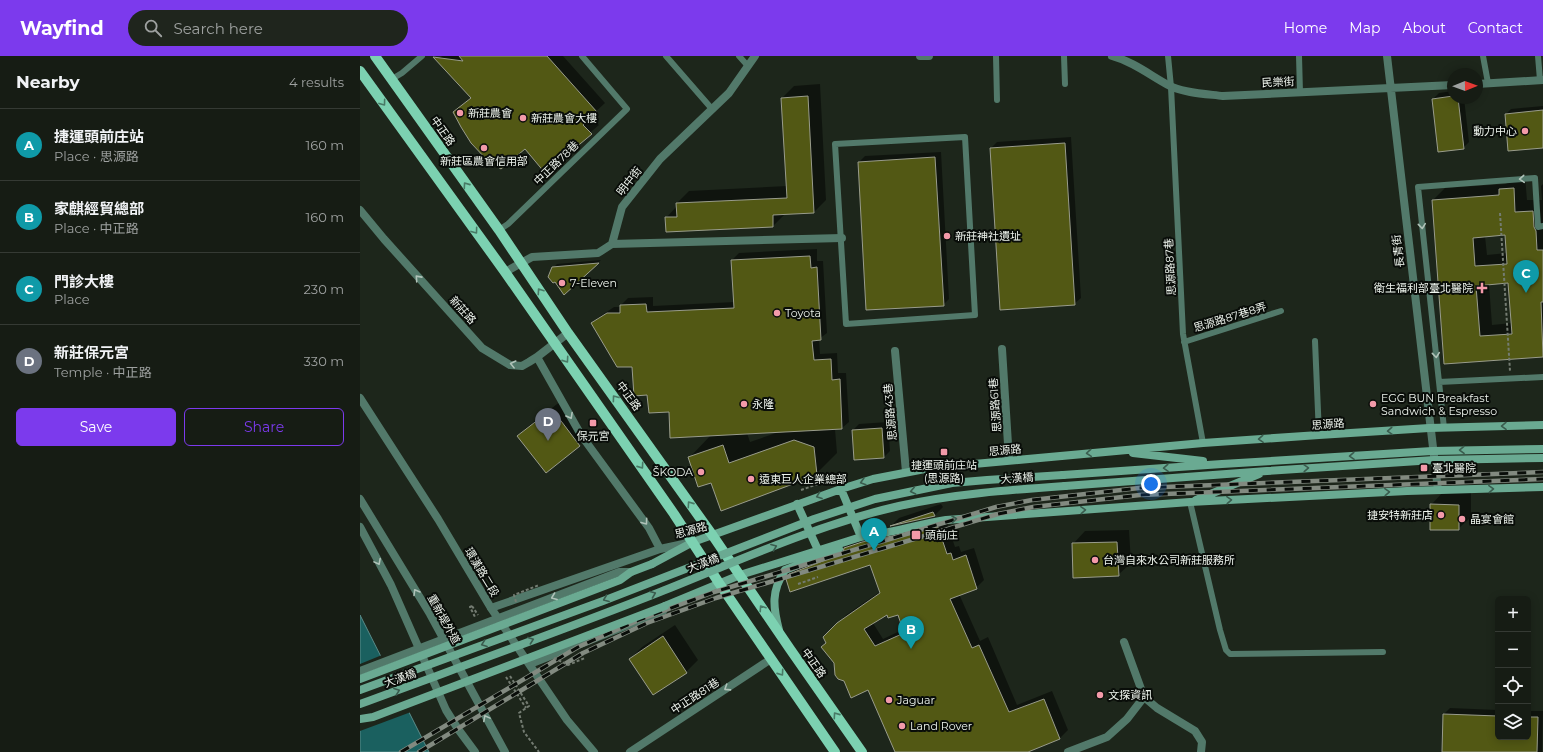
<!DOCTYPE html>
<html lang="en">
<head>
<meta charset="utf-8">
<style>
  :root { --surface:#161c14; --page:#1f251d; --text:#f1f3f6; --muted:#9ea1a0; --line:#353a34; --accent:#7c3aed }
  body { margin:0; font-family:Montserrat,"Noto Sans TC",sans-serif; background:var(--page); color:var(--text) }
  .controls { position:absolute; right:12px; bottom:12px; display:grid; overflow:hidden; border-radius:6px; box-shadow:0 2px 10px #0003 }
  .controls button { width:36px; height:36px; display:grid; place-items:center; padding:0; border:0; border-bottom:1px solid var(--line); background:var(--surface); color:var(--text); font:20px sans-serif }
  .compass { position:absolute; left:1087px; top:12px; width:36px; height:36px; border-radius:50%; background:var(--surface); box-shadow:0 2px 10px #0003; rotate:89deg }
  .you { position:absolute; left:791px; top:428px; width:14px; height:14px; margin:-10px; border:3px solid #fff; border-radius:50%; background:#1a73e8; box-shadow:0 0 0 6px #1a73e833 }
  .badge { display:grid; place-items:center; width:26px; height:26px; border-radius:50%; background:var(--accent); color:#fff; font-size:13px; font-weight:700 }
  .pin { position:absolute; translate:-50% -33px; filter:drop-shadow(0 1px 2px #0008) }
  .pin::after { content:''; position:absolute; top:21px; width:14px; height:12px; background:inherit; clip-path:polygon(0 0,100% 0,50% 100%) }
  .list { margin:0; padding:0; list-style:none }
  h2 { display:flex; justify-content:space-between; align-items:center; height:52px; margin:0; padding:0 16px; font-size:17px }
  h2 small { font-size:13px; font-weight:400; color:var(--muted) }
  .list li { display:grid; grid-template-columns:26px 1fr auto; gap:12px; align-items:center; box-sizing:border-box; height:72px; padding:0 16px; border-top:1px solid var(--line) }
  .list b { display:block; font-size:15px; white-space:nowrap }
  .list p { margin:0; font-size:13px; white-space:nowrap; color:var(--muted) }
  .list em { font-size:13px; font-style:normal; color:var(--muted) }
  .actions { display:flex; gap:8px; padding:12px 16px }
  .actions a { flex:1; padding:9px 0; border:1px solid var(--accent); border-radius:6px; text-align:center; font-size:14px; color:var(--accent) }
  .actions .main { background:var(--accent); color:#fff }
  .icon { flex:none; width:22px; height:22px; fill:none; stroke:currentColor; stroke-width:2; stroke-linecap:round; stroke-linejoin:round }
  .map { position:relative; flex:none; width:1183px; height:696px; overflow:hidden }
  header { display:flex; align-items:center; gap:24px; box-sizing:border-box; height:56px; padding:0 20px; background:var(--accent); color:#fff }
  header strong { font-size:19px }
  nav { display:flex; gap:22px; margin-inline-start:auto; font-size:14px }
  .search { width:280px; height:36px; background:var(--page); display:flex; align-items:center; gap:10px; box-sizing:border-box; padding:0 14px; border-radius:22px; color:var(--muted); font-size:15px }
  main { display:flex }
  aside { flex:1; background:var(--surface) }
  .map>svg:first-child { display:block }
  .water { fill:#1a605f; stroke:#5a8c8a }
  .pier { fill:#1d261b }
  .shadow { fill:#0007; fill-rule:evenodd }
  .building { fill:#525814; stroke:#999c8c; fill-rule:evenodd }
  .lines { fill:none; stroke-linecap:round; stroke-linejoin:round }
  .path { stroke:#747c72; stroke-width:2; stroke-dasharray:3 2; stroke-linecap:butt }
  .service { stroke:#52796a; stroke-width:6 }
  .minor { stroke:#52796a; stroke-width:8 }
  .tertiary { stroke:#52796a; stroke-width:8 }
  .secondary { stroke:#6aaa92; stroke-width:8 }
  .primary { stroke:#7cd1b1; stroke-width:10 }
  .rail-casing { stroke:#828a80; stroke-width:4.5 }
  .rail { stroke:#090d09; stroke-width:3; stroke-dasharray:9; stroke-linecap:butt }
  .path-bridge { stroke:#747c72; stroke-width:2; stroke-dasharray:3 2; stroke-linecap:butt }
  .minor-bridge { stroke:#52796a; stroke-width:8 }
  .secondary-bridge { stroke:#6aaa92; stroke-width:8 }
  .oneway { stroke:#487965 }
  .oneway2 { stroke:#b0c3b9 }
  .oneway3 { stroke:#3a5c4e }
  .poi-dot { fill:#f39aa9; stroke:#090d09; stroke-width:1.5 }
  .labels { text-anchor:middle; dominant-baseline:central; stroke-width:4; stroke-linejoin:round; paint-order:stroke }
  .street-label { font-size:11px; fill:#eef4ed; stroke:#090d09 }
  .poi-label { font-size:11px; fill:#eef4ed; stroke:#090d09; text-anchor:start }
</style>
</head>
<body>
<header>
<strong>Wayfind</strong>
<div class="search"><svg class="icon" aria-label="search" viewBox="0 0 24 24"><circle cx="10" cy="10" r="6"/><path d="M15 15l6 6"/></svg>Search here</div>
<nav><a>Home</a><a>Map</a><a>About</a><a>Contact</a></nav>
</header>
<main>
<aside>
<h2>Nearby<small>4 results</small></h2>
<ul class="list">
<li><span class="badge" style="background:#0f9aa8">A</span><div><b>捷運頭前庄站</b><p>Place · 思源路</p></div><em>160 m</em></li>
<li><span class="badge" style="background:#0f9aa8">B</span><div><b>家麒經貿總部</b><p>Place · 中正路</p></div><em>160 m</em></li>
<li><span class="badge" style="background:#0f9aa8">C</span><div><b>門診大樓</b><p>Place</p></div><em>230 m</em></li>
<li><span class="badge" style="background:#6b7280">D</span><div><b>新莊保元宮</b><p>Temple · 中正路</p></div><em>330 m</em></li>
</ul>
<div class="actions"><a class="main">Save</a><a>Share</a></div>
</aside>
<div class="map">
<svg width="1183" height="696" viewBox="0 0 1183 696">
  <rect width="100%" height="100%" fill="#1d261b"/>
  <path class="water" d="M0 559 66 690 69 696H0Z"/>
  <path class="pier" d="M22 599 51 656 0 675V608Z"/>
  <path class="shadow" d="M82 0H203L245 47 231 60 239 69 185 115 165 91 94 56 111 41 80 2Z
    M460 28 466 144 454 156 425 158 413 170 306 162 317 150V147L329 135 427 130 422 42 434 30Z
    M1093 35V42H1104L1109 86 1103 92 1073 43 1079 37Z
    M1183 50V91L1149 94 1146 58 1151 53Z
    M711 81 721 242 714 248 631 92 637 86Z
    M581 96 589 243 583 249 499 106 505 100Z
    M1165 120 1167 144H1182L1181 130 1183 128V300L1085 307 1073 144 1085 132 1146 128 1152 121ZM1146 178 1147 197 1127 199 1125 180ZM1149 226 1152 267 1132 269 1129 228Z
    M457 193V205H463L467 277 459 283 460 298 477 297 478 317H486L489 366 482 372 475 373 477 397 456 418 352 426 329 402 351 379 288 338 273 310 232 267 239 261 254 251H261V249L268 242 293 241V250L375 246 372 204 379 197ZM419 376 390 386 387 377Z
    M241 204 204 237 193 212 197 208Z
    M201 345 227 381 219 389 158 380 166 372Z
    M528 366 530 395 524 401 493 374 499 368Z
    M1083 436 1111 437V461L1098 473 1071 449Z
    M581 448 583 451 574 460 533 468 539 462Z
    M586 464 595 491 599 490 601 496 614 492 624 524 616 532 599 538 620 585 628 581 657 649 692 635 708 674 700 682 665 696H536L508 633 485 625 474 607 464 581 486 559 521 535 511 508 430 519 438 511 486 492 493 484ZM528 557H538L544 573 523 583 513 567Z
    M769 474 771 507 758 519 713 488 725 475Z
    M315 569 338 604 326 616 293 638 270 603 282 591Z
    M1090 652 1138 654V681H1168V655H1183L1182 696H1083L1084 658Z"/>
  <path class="building" d="M99 0H187L237 56 223 69 232 78 185 117 165 93 141 113 127 104 111 87 101 71 93 56 111 42 73 1 103 5Z
    M448 40 454 157 413 159V171L306 176 305 161H317L316 147 427 142 421 42Z
    M1093 40V42H1098L1104 93 1078 96 1072 43Z
    M1183 54V92L1148 95 1145 58Z
    M705 87 715 249 640 254 630 92Z
    M575 101 584 250 506 254 498 106Z
    M1154 132 1155 156 1173 155 1174 171 1176 175 1177 194H1183V246H1181L1183 301 1084 308 1072 144 1139 139V133ZM1145 179 1147 208 1115 210 1113 182ZM1148 227 1152 278 1120 280 1116 230Z
    M450 200 451 212 457 211 461 284 452 285 454 304 471 303 472 324 480 323 482 373 310 382 309 356 289 357 287 339 274 340 272 311H257L231 267 247 257H260V249L286 248 287 256 374 252 371 204Z
    M239 207 204 239 195 226 193 227 188 221 192 211Z
    M192 353 220 390 186 417 157 380Z
    M522 372 524 402 494 404 492 374Z
    M434 384 454 391 457 419 361 455 351 427 338 431 328 401 363 389 369 407Z
    M1070 448 1099 449V474H1070Z
    M573 456 575 460 530 470Z
    M578 471 587 498 591 497 593 504 606 499 617 533 590 543 612 592 619 589 649 656 684 643 700 683 668 696H535L508 634 491 642 484 625 478 623 475 619 474 607 461 591 466 587 463 581 477 567 520 537 510 509 430 536 426 523 429 518 481 498 483 496 484 492 502 486ZM527 559 528 562 538 559 544 577 515 590 504 573Z
    M757 486 759 520 713 522 712 487Z
    M303 580 327 617 293 639 269 603Z
    M1083 658 1138 660V681H1168V661H1178L1177 696H1082Z"/>
  <g class="lines">
    <path class="path" d="M1140 157 1150 315
      M441 434 458 428
      M438 528 458 521
      M112 550 110 551 115 561
      M112 550 118 559
      M150 620 169 650 159 657 164 676 179 696
      M146 621 166 652"/>
    <path class="service" d="M306 0 352 53
      M379 0 388 10
      M636 0 637 44
      M704 0 705 28
      M808 0 811 31 823 278 843 387
      M939 0 940 36
      M1123 0 1128 27
      M1178 0 1180 24
      M32 23 42 17 62 0
      M605 81 615 259 486 268 475 88Z
      M1183 170 1178 171 1175 122 1058 131 1079 326 1183 321
      M139 174 148 168 267 53 222 0
      M955 285 959 379
      M824 286 921 255
      M1079 326 1084 372
      M830 446 860 574 866 594 870 598 1023 596"/>
    <path class="minor" d="M560 0H569
      M752 0C774 6 791 20 810 30 824 37 847 38 863 40L1093 29
      M1027 0 1078 434
      M1117 28 1183 24
      M0 154 24 183 122 292 150 309 162 310 169 306 177 301 208 277
      M252 188 482 182
      M145 216 172 201 238 197 252 188 262 151 300 103 369 37 395 0
      M642 293 649 404
      M535 295 546 416
      M177 301 221 379 289 472 300 493
      M131 552 300 493 328 487
      M170 608 303 555
      M784 641 797 652 835 675 842 686 841 696
      M270 696 411 603
      M708 696 747 681 767 663 784 641 764 586"/>
    <path class="tertiary" d="M0 342 78 463 131 552 207 664 234 696
      M0 443 70 558 145 696
      M0 471 31 529 86 654 98 673 115 696"/>
    <path class="secondary" d="M773 397 843 405
      M703 419 862 408 1072 395 1183 393
      M705 430 907 415 1074 404 1183 402
      M481 433 501 481
      M836 444 899 418
      M437 448 458 494
      M292 508 333 486 481 433 513 423 570 412 843 387 959 379 1069 372 1183 369
      M305 550 380 519 501 481C529 477 557 469 586 464L830 446 1047 435 1183 431
      M419 574C413 551 411 535 425 514L479 493"/>
    <path class="primary" d="M15 0 139 174 208 277 353 480 430 593 502 696
      M0 15 145 216 314 458 359 527 475 696"/>
    <g class="rail-casing">
      <path id="rail" d="M41 696 218 591 279 564 354 536 636 451 672 444 779 432 1183 416
        M59 696 223 597 287 567 356 542 638 458 673 451 780 439 1183 423"/>
    </g>
    <use href="#rail" class="rail"/>
    <path class="path-bridge" d="M156 546 154 539 179 529
      M194 602 208 609 225 602"/>
    <path class="minor-bridge" d="M0 615 259 516H271"/>
    <path class="secondary-bridge" d="M0 623 260 524 271 516 292 508
      M0 634 243 545 454 463 515 443 592 427 627 424 703 419
      M0 648C100 611 201 575 300 536 378 505 456 469 539 450 593 438 649 434 705 430
      M0 663 13 661 305 550"/>
  </g>
  <defs><path id="oneway-chevron" d="M-2-3.5L2.5 0L-2 3.5" fill="none" stroke-width="1.6" stroke-linecap="round" stroke-linejoin="round"/></defs>
  <g class="oneway">
    <use href="#oneway-chevron" transform="translate(23 47) rotate(54)"/>
    <use href="#oneway-chevron" transform="translate(106 129) rotate(-125)"/>
    <use href="#oneway-chevron" transform="translate(115 175) rotate(54)"/>
    <use href="#oneway-chevron" transform="translate(180 235) rotate(-124)"/>
    <use href="#oneway-chevron" transform="translate(206 304) rotate(55)"/>
    <use href="#oneway-chevron" transform="translate(255 342) rotate(-126)"/>
    <use href="#oneway-chevron" transform="translate(281 410) rotate(55)"/>
    <use href="#oneway-chevron" transform="translate(330 448) rotate(-125)"/>
    <use href="#oneway-chevron" transform="translate(402 552) rotate(-124)"/>
    <use href="#oneway-chevron" transform="translate(421 617) rotate(55)"/>
    <use href="#oneway-chevron" transform="translate(476 659) rotate(-125)"/>
  </g>
  <g class="oneway2">
    <use href="#oneway-chevron" transform="translate(1162 123) rotate(176)"/>
    <use href="#oneway-chevron" transform="translate(1062 170) rotate(84)"/>
    <use href="#oneway-chevron" transform="translate(58 222) rotate(-132)"/>
    <use href="#oneway-chevron" transform="translate(1076 299) rotate(84)"/>
    <use href="#oneway-chevron" transform="translate(153 308) rotate(-166)"/>
    <use href="#oneway-chevron" transform="translate(210 360) rotate(61)"/>
    <use href="#oneway-chevron" transform="translate(285 466) rotate(54)"/>
    <use href="#oneway-chevron" transform="translate(18 506) rotate(62)"/>
    <use href="#oneway-chevron" transform="translate(56 536) rotate(-121)"/>
    <use href="#oneway-chevron" transform="translate(194 541) rotate(159)"/>
    <use href="#oneway-chevron" transform="translate(367 632) rotate(147)"/>
    <use href="#oneway-chevron" transform="translate(126 662) rotate(-118)"/>
  </g>
  <g class="oneway3">
    <use href="#oneway-chevron" transform="translate(1144 370) rotate(179)"/>
    <use href="#oneway-chevron" transform="translate(1030 375) rotate(176)"/>
    <use href="#oneway-chevron" transform="translate(901 383) rotate(176)"/>
    <use href="#oneway-chevron" transform="translate(1102 394) rotate(179)"/>
    <use href="#oneway-chevron" transform="translate(729 397) rotate(175)"/>
    <use href="#oneway-chevron" transform="translate(992 400) rotate(177)"/>
    <use href="#oneway-chevron" transform="translate(806 412) rotate(176)"/>
    <use href="#oneway-chevron" transform="translate(946 412) rotate(-3)"/>
    <use href="#oneway-chevron" transform="translate(503 426) rotate(164)"/>
    <use href="#oneway-chevron" transform="translate(1131 433) rotate(-2)"/>
    <use href="#oneway-chevron" transform="translate(553 435) rotate(169)"/>
    <use href="#oneway-chevron" transform="translate(1027 436) rotate(-3)"/>
    <use href="#oneway-chevron" transform="translate(459 440) rotate(160)"/>
    <use href="#oneway-chevron" transform="translate(869 444) rotate(-3)"/>
    <use href="#oneway-chevron" transform="translate(723 454) rotate(-4)"/>
    <use href="#oneway-chevron" transform="translate(594 463) rotate(-6)"/>
    <use href="#oneway-chevron" transform="translate(414 491) rotate(-21)"/>
    <use href="#oneway-chevron" transform="translate(293 538) rotate(-21)"/>
    <use href="#oneway-chevron" transform="translate(246 543) rotate(159)"/>
    <use href="#oneway-chevron" transform="translate(171 584) rotate(-20)"/>
    <use href="#oneway-chevron" transform="translate(124 588) rotate(160)"/>
    <use href="#oneway-chevron" transform="translate(37 635) rotate(-20)"/>
  </g>
  <g class="poi-dot">
    <circle cx="100" cy="57" r="4"/>
    <circle cx="163" cy="62" r="4"/>
    <circle cx="1165" cy="75" r="4"/>
    <circle cx="124" cy="92" r="4"/>
    <circle cx="587" cy="180" r="4"/>
    <circle cx="202" cy="227" r="4"/>
    <path d="M1120 226h4v4h4v4h-4v4h-4v-4h-4v-4h4z"/>
    <circle cx="417" cy="257" r="4"/>
    <circle cx="384" cy="348" r="4"/>
    <circle cx="1013" cy="348" r="4"/>
    <rect x="229" y="363" width="8" height="8" rx="2"/>
    <rect x="580" y="392" width="8" height="8" rx="2"/>
    <rect x="1060" y="408" width="8" height="8" rx="2"/>
    <circle cx="341" cy="416" r="4"/>
    <circle cx="391" cy="423" r="4"/>
    <circle cx="1081" cy="459" r="4"/>
    <circle cx="1102" cy="463" r="4"/>
    <rect x="551" y="474" width="10" height="10" rx="2"/>
    <circle cx="735" cy="504" r="4"/>
    <circle cx="740" cy="639" r="4"/>
    <circle cx="529" cy="644" r="4"/>
    <circle cx="542" cy="670" r="4"/>
  </g>
  <g class="labels">
    <g class="street-label">
      <text transform="translate(918 26) rotate(-3)">民樂街</text>
      <text transform="translate(83 75) rotate(55)">中正路</text>
      <text transform="translate(196 107) rotate(-44)">中正路78巷</text>
      <text transform="translate(269 125) rotate(-52)">明中街</text>
      <text transform="translate(1038 195) rotate(-97)">長青街</text>
      <text transform="translate(810 211) rotate(-93)">思源路87巷</text>
      <text transform="translate(103 254) rotate(48)">新莊路</text>
      <text transform="translate(870 261) rotate(-17)">思源路87巷8弄</text>
      <text transform="translate(269 340) rotate(54)">中正路</text>
      <text transform="translate(635 349) rotate(-94)">思源路61巷</text>
      <text transform="translate(530 356) rotate(-95)">思源路43巷</text>
      <text transform="translate(968 368) rotate(-4)">思源路</text>
      <text transform="translate(645 394) rotate(-5)">思源路</text>
      <text transform="translate(657 422) rotate(-4)">大漢橋</text>
      <text transform="translate(331 474) rotate(-15)">思源路</text>
      <text transform="translate(343 507) rotate(-21)">大漢橋</text>
      <text transform="translate(122 516) rotate(59)">環漢路二段</text>
      <text transform="translate(84 563) rotate(61)">重新堤外道</text>
      <text transform="translate(454 607) rotate(55)">中正路</text>
      <text transform="translate(40 622) rotate(-20)">大漢橋</text>
      <text transform="translate(335 640) rotate(-33)">中正路81巷</text>
    </g>
    <g class="poi-label">
      <text x="108" y="57">新莊農會</text>
      <text x="171" y="62">新莊農會大樓</text>
      <text x="1157" y="75" text-anchor="end">動力中心</text>
      <text x="124" y="105" text-anchor="middle">新莊區農會信用部</text>
      <text x="595" y="180">新莊神社遺址</text>
      <text x="210" y="227">7-Eleven</text>
      <text x="1113" y="232" text-anchor="end">衛生福利部臺北醫院</text>
      <text x="425" y="257">Toyota</text>
      <text x="1021" y="342">EGG BUN Breakfast<tspan x="1021" dy="13">Sandwich &amp; Espresso</tspan></text>
      <text x="392" y="348">永隆</text>
      <text x="233" y="380" text-anchor="middle">保元宮</text>
      <text x="584" y="409" text-anchor="middle">捷運頭前庄站<tspan x="584" dy="13">(思源路)</tspan></text>
      <text x="1072" y="412">臺北醫院</text>
      <text x="333" y="416" text-anchor="end">ŠKODA</text>
      <text x="399" y="423">遠東巨人企業總部</text>
      <text x="1073" y="459" text-anchor="end">捷安特新莊店</text>
      <text x="1110" y="463">晶宴會館</text>
      <text x="565" y="479">頭前庄</text>
      <text x="743" y="504">台灣自來水公司新莊服務所</text>
      <text x="748" y="639">文探資訊</text>
      <text x="537" y="644">Jaguar</text>
      <text x="550" y="670">Land Rover</text>
    </g>
  </g>
</svg>
<div class="controls">
<button>+</button>
<button>−</button>
<button><svg class="icon" aria-label="locate" viewBox="0 0 24 24"><circle cx="12" cy="12" r="6"/><path d="M12 2v4M12 18v4M2 12h4M18 12h4"/></svg></button>
<button><svg class="icon" aria-label="layers" viewBox="0 0 24 24"><path d="M12 4l9 5-9 5-9-5zM3 14l9 5 9-5"/></svg></button>
</div>
<svg class="compass" viewBox="-18 -18 36 36"><path d="M0-13l5 13h-10z" fill="#e53935"/><path d="M0 13l5-13h-10z" fill="#9ea1a0"/></svg>
<div class="you"></div>
<div class="pin badge" style="left:514px;top:495px;background:#0f9aa8">A</div>
<div class="pin badge" style="left:551px;top:593px;background:#0f9aa8">B</div>
<div class="pin badge" style="left:1166px;top:237px;background:#0f9aa8">C</div>
<div class="pin badge" style="left:188px;top:385px;background:#6b7280">D</div>
</div>
</main>
</body>
</html>
